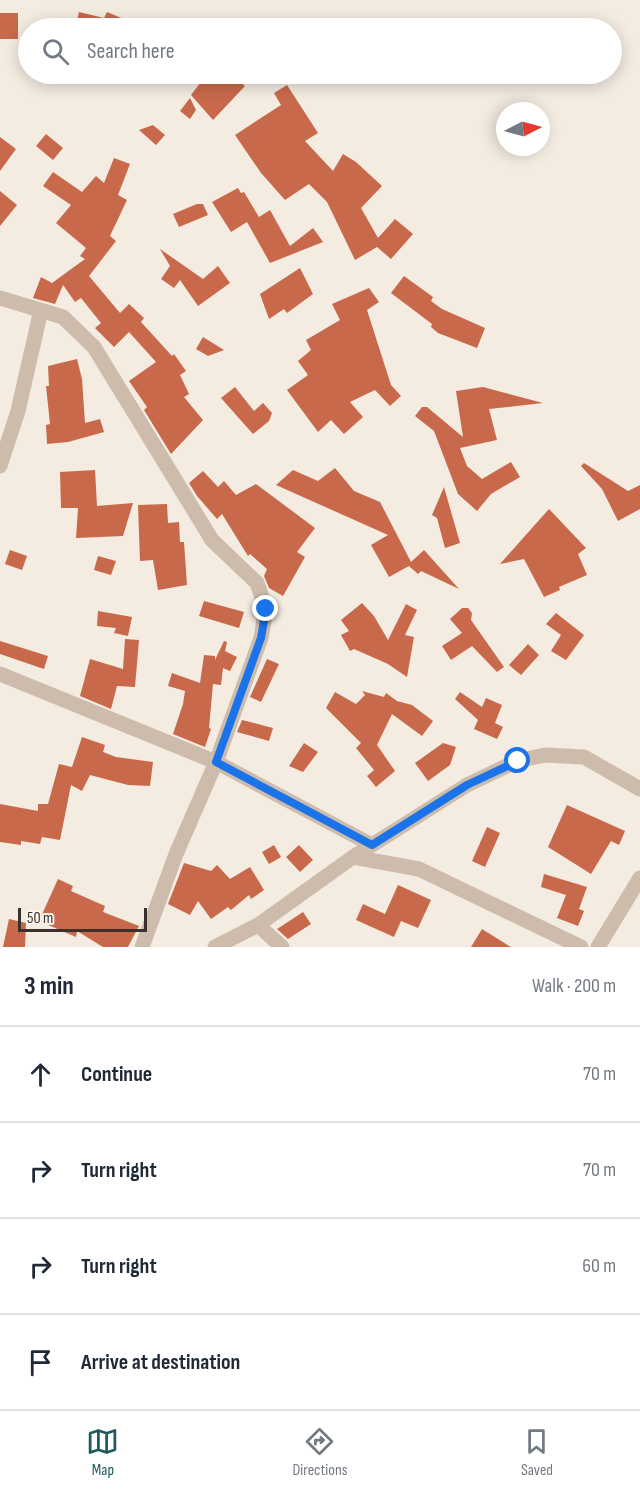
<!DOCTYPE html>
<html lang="en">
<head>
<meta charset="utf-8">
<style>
  :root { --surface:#fff; --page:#f2f2f3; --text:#1f2937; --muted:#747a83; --line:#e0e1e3; --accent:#1f5a5e }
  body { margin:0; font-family:"Sofia Sans Condensed",sans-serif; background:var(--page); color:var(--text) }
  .compass { position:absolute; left:496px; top:102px; width:54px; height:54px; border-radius:50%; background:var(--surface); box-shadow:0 3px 15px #0003; rotate:84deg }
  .scale { position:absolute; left:18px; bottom:15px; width:129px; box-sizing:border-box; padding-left:6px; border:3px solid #3b302b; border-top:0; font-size:16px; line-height:21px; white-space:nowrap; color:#3b302b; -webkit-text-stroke:4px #fbf5ee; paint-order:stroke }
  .stop { position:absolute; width:18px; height:18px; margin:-14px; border:4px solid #1a73e8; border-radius:50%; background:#fff }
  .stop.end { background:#1a73e8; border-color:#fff; box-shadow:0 2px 6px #0008 }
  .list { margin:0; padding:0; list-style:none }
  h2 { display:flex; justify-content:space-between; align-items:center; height:78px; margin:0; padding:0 24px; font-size:26px }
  h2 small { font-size:20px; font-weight:400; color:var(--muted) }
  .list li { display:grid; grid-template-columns:39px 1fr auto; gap:18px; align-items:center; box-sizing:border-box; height:96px; padding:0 24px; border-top:2px solid var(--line) }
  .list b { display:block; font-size:22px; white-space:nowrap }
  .list em { font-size:20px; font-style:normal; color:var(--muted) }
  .icon { flex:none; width:33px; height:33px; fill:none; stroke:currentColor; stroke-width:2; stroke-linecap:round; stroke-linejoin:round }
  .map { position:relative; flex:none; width:640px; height:947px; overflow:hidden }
  .search { position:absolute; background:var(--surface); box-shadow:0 3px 15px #0003; left:18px; right:18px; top:18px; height:66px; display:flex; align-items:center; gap:15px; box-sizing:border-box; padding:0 21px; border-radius:33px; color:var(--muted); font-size:22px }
  .sheet { height:462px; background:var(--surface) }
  nav { display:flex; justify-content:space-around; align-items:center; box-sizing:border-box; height:84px; border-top:2px solid var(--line); background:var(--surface); font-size:16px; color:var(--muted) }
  nav a { display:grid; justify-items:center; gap:3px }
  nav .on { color:var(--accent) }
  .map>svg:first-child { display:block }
  .building { fill:#c8694b }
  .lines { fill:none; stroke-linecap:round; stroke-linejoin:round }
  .street { stroke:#cdbbac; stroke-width:15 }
  .route { stroke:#1a73e8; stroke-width:8 }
</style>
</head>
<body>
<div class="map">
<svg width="640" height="947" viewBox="0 0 640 947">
  <rect width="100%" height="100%" fill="#f4ebe1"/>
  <path class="building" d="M79 12 104 18 107 12 145 28H75Z
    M0 13H18V39H0Z
    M207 74H231L245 86 213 120 191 95Z
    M287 85 318 133 305 141 333 171 343 154 356 162 382 186 361 208 378 238 395 219 413 234 391 259 377 247 355 260 327 202 309 184 285 200 261 173 235 135 281 105 274 93Z
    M190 98 196 110 190 119 180 111Z
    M153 125 165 135 156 145 139 130Z
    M46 134 63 148 53 160 36 146Z
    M0 137 16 149 0 171Z
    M114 158 130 164 118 195 127 200 110 236 116 241 89 276 120 313 129 304 144 318 141 322 172 356 174 354 186 371 180 375 189 394 184 397 203 420 171 454 144 410 147 407 129 381 156 362 129 332 114 347 95 328 101 323 81 298 75 302 63 285 55 304 33 298 41 277 52 283 85 259 80 256 86 248 56 223 71 205 43 186 53 172 82 192 96 176 104 183Z
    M238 188 241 193 244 192 259 217 270 210 290 246 313 228 323 242 270 263 247 222 231 232 212 202Z
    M0 191 17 205 0 226Z
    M197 204H203L208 215 179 227 173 214Z
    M160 249 203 279 218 266 230 283 198 306 180 280 174 288 161 279 170 266Z
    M300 268 313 294 287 313 284 309 269 319 260 294Z
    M404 276 433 297 431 301 442 309 485 328 477 348 438 333 431 327 432 324 391 293Z
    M369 288 379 302 367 310 391 385 401 396 390 406 375 390 350 402 363 417 344 434 331 420 318 432 287 390 308 375 298 361 311 350 306 340 340 320 332 304Z
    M203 337 224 350 208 356 196 349Z
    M77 359 82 379 85 423 100 419 104 432 68 442 47 444 46 425 50 424 46 386H49L48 366Z
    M235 387 254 411 263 403 272 413 269 421 253 434 221 398Z
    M483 387 543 403 489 409 497 440 460 448 467 466 482 479 511 462 520 477 491 494 477 511 458 494 434 431 415 416 422 407H427L463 437 456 391Z
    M584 463 628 491 640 485V509L618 521 602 489 581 466Z
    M335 468 354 491 380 502 411 562 424 550 459 589 421 571 418 574 409 566 389 577 371 545 388 535 276 485 293 470 318 481Z
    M95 470 97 506 133 503 123 536 76 538 78 508H61L60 472Z
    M203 471 218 487 224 481 236 495 256 484 315 528 297 552 305 557 283 596 269 588 264 576 267 569 250 554 248 556 222 514 217 519 197 496 189 483Z
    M444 487 460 543 445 548 437 518 432 515Z
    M167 504 168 523 179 522 180 542H184L187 585 158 590 153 560 140 561 138 505Z
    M549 509 586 548 578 554 587 575 559 587 560 590 544 597 524 559 500 564Z
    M10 550 27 556 22 570 5 564Z
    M98 556 116 561 111 575 94 570Z
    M204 601 244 612 239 628 199 616Z
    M362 603 374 616 388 640 406 604 417 610 405 635 414 637 407 677 388 664 354 649 350 651 341 635 349 631 341 620Z
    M462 608H468L472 613 471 620 504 667 497 672 472 646 451 660 442 646 462 633 450 619Z
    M98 611 132 617 128 636 114 633 116 628 97 626Z
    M556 613 584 635 566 660 551 651 561 635 546 624Z
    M125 639 139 640 135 687 117 686 111 709 80 696 90 659 123 669Z
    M0 641 48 656 44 669 0 654Z
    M224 641 227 642 225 651 237 657 230 671 223 668 221 685 213 684 209 728 211 729 205 747 173 734 183 704 185 691 168 686 172 673 200 683 204 655 215 656V660Z
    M528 644 539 655 521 675 509 665Z
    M267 659 279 664 261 702 250 697Z
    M362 691 384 697 386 693 397 701 412 705 433 721 422 736 392 714 377 745 395 771 376 787 367 776 374 770 356 748 361 743 326 708 335 692 356 704 365 695Z
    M460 692 482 707 486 698 502 705 495 723 503 727 497 739 474 729 478 720 455 699Z
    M242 720 273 728 269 741 237 732Z
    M82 737 105 745 103 752 116 757 153 762 150 786 128 785 90 775 82 791 71 785 60 840 42 837 40 844 21 841V845L0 842V804L38 811V804H48L59 764 72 767Z
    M304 743 318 752 303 772 289 766Z
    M443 743 456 747 450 765 428 781 415 763Z
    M567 805 625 831 619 845 611 841 591 874 548 847Z
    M487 827 500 833 485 867 472 861Z
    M274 845 281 857 269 864 262 852Z
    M299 845 313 860 300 872 286 857Z
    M184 863 211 871 217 865 230 879 250 867 264 890 251 899 249 895 231 910 228 907 211 919 198 901 190 915 168 904Z
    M544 874 587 887 579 909 584 911 578 926 557 918 566 895 541 887Z
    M58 879 73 886 71 891 105 906 103 912 139 926 128 947H103L77 931 76 937 39 921Z
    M398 885 431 900 418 928 401 921 394 937 356 920 363 904 385 914Z
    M303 912 311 924 288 939 277 929Z
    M9 919 26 923 25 947H3Z
    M482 929 511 947H471Z"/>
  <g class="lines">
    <path class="street" d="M0 298 63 317 94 347 212 540 257 583 266 609 261 638 216 762 176 854 142 947
      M0 466 18 411 41 310
      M0 674 216 762 372 845
      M353 857 419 869 581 947
      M258 925 282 947
      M215 947 258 925 353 857 467 785 517 761 545 755 584 757 640 789
      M598 947 640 878"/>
  </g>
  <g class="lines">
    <path class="route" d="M266 609 261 638 216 762 372 845 467 785 518 761"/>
  </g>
</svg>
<svg class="compass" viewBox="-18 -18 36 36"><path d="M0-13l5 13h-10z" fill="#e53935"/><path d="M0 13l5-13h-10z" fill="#747a83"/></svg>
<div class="scale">50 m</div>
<div class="stop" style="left:518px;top:761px"></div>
<div class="stop end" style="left:266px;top:609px"></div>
<div class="search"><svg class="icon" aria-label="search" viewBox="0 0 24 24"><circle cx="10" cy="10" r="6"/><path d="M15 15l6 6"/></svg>Search here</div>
</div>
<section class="sheet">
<h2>3 min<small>Walk · 200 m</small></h2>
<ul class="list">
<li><svg class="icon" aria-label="ahead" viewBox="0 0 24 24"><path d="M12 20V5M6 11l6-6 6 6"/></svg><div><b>Continue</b></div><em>70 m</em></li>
<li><svg class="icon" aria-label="right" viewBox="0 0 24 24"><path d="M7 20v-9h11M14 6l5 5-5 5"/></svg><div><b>Turn right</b></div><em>70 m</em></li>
<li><svg class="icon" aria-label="right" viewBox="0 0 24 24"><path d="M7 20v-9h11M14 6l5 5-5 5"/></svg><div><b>Turn right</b></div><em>60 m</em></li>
<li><svg class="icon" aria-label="arrive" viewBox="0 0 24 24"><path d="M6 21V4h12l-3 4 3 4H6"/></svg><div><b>Arrive at destination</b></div></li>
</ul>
</section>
<nav>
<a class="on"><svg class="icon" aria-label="map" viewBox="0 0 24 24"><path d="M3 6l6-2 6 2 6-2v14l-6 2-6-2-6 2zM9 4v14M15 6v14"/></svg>Map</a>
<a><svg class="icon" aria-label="directions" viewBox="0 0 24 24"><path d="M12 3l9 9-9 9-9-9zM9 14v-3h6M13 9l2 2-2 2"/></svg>Directions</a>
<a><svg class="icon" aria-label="saved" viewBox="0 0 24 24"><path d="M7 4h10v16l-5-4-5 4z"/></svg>Saved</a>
</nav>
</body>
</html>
